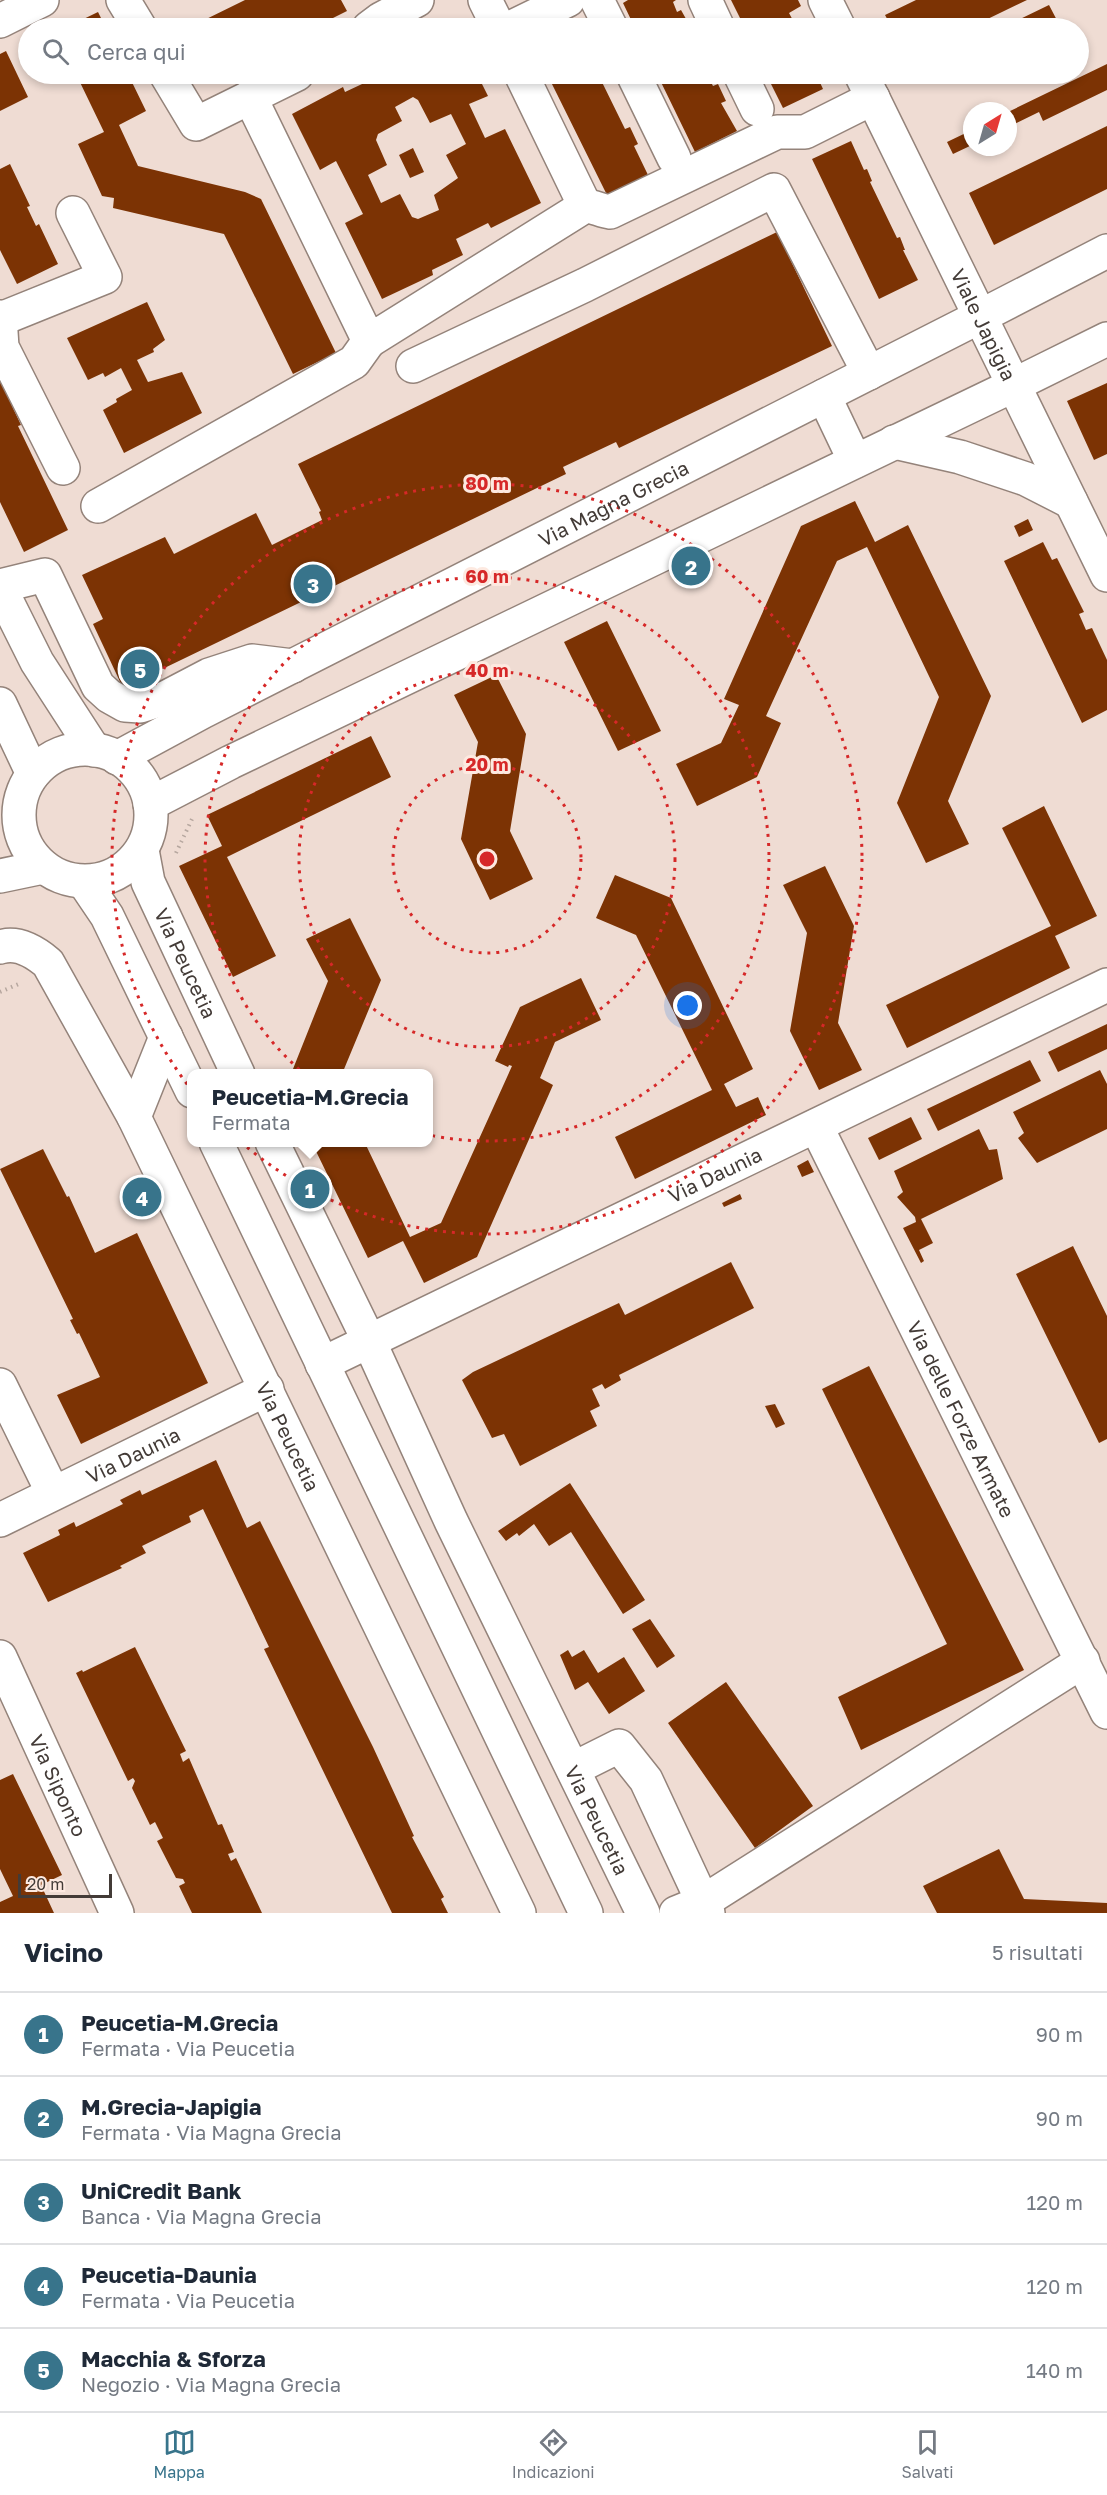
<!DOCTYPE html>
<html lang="it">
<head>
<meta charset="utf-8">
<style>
  :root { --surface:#fff; --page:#f6f6f7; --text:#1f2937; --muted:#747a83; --line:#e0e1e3; --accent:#38748b }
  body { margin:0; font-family:"Golos Text",sans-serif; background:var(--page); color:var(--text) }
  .compass { position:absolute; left:963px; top:102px; width:54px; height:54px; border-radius:50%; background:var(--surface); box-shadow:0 3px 9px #0003; rotate:37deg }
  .scale { position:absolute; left:18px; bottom:15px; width:94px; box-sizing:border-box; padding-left:6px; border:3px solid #433b37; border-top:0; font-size:16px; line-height:21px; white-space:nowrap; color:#433b37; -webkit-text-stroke:4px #fde9e0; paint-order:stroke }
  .you { position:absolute; left:688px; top:1006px; width:21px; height:21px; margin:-15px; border:4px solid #fff; border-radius:50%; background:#1a73e8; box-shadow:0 0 0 9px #1a73e833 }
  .badge { display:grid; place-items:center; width:39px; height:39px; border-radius:50%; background:var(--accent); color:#fff; font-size:20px; font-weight:700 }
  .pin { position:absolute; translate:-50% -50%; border:3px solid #fff; box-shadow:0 2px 6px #0006 }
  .popup { position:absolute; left:187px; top:1069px; width:246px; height:78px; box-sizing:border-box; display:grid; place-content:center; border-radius:12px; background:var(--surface); filter:drop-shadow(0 2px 4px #0005); font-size:20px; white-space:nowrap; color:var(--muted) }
  .popup b { font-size:22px; color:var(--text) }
  .popup::after { content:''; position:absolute; left:50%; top:100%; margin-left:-12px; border:12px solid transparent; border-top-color:var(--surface) }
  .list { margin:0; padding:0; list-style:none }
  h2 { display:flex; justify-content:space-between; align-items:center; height:78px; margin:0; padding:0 24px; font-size:26px }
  h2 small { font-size:20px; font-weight:400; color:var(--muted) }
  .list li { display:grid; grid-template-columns:39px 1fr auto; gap:18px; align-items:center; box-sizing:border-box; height:84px; padding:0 24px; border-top:2px solid var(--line) }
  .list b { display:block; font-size:22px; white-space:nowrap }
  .list p { margin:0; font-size:20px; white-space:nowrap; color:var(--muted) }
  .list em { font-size:20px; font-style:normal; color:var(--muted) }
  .icon { flex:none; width:33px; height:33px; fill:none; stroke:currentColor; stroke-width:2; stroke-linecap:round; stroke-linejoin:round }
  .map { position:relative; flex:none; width:1107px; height:1913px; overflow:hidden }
  .search { position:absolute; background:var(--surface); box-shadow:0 3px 9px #0003; left:18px; right:18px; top:18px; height:66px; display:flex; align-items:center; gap:15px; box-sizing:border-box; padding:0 21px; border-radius:33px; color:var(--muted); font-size:22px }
  .sheet { height:498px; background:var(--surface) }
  nav { display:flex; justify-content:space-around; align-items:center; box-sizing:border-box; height:84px; border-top:2px solid var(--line); background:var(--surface); font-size:16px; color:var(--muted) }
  nav a { display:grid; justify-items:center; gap:3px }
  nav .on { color:var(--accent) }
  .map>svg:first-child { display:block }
  .building { fill:#7c3304; fill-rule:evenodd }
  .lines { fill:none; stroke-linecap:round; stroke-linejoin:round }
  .minor-casing { stroke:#94837a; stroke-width:36 }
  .major-casing { stroke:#94837a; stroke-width:36 }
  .path { stroke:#b6a79f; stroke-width:4; stroke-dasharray:1.5 4.5; stroke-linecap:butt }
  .minor { stroke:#fff; stroke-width:33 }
  .major { stroke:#fff; stroke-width:33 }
  .ring { fill:none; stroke:#d62828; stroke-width:3; stroke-dasharray:3 6 }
  .labels { text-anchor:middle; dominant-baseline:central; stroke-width:6; stroke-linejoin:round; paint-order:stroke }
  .street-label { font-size:20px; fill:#433b37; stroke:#fde9e0 }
  .centre { fill:#d62828; stroke:#fde9e0; stroke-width:3 }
  .ring-label { font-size:18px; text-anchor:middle; font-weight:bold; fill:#d62828; stroke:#fde9e0; stroke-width:6; stroke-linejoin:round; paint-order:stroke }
</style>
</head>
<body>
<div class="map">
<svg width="1107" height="1913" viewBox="0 0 1107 1913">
  <rect width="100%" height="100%" fill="#efdcd3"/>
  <path class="building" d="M245 0H341L347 11 313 28H188Z
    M628 0H676L673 2 677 12 681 10 690 26 686 28H635L623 3Z
    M731 0H798L801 6 789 13 797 28H745Z
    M916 0H1027L969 28H892L885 15Z
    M1049 5 1061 28H1012L1010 24Z
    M98 12 106 28H65Z
    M450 18 455 28H427Z
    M6 51 28 97 0 111V54Z
    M1107 64V90L1043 121 1039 112 1008 127V112Z
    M76 74H128L146 111 119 125 138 166 245 192 261 199 336 353 293 374 224 234 113 208 114 198 102 196 78 144 104 132Z
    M197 74H222L202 83Z
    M376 74H477L488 96 469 104 485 138 505 129 541 203 491 228 488 223 456 239 463 255 432 270 433 275 382 299 345 223 363 214 336 161 320 170 292 114 343 87 345 92 377 77ZM413 97 418 100 430 123 451 114 466 144 446 155 458 178 434 195 439 210 418 219 412 217 400 194 381 203 368 175 387 165 376 140 378 134 402 121 395 107Z
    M547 74H598L625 129 630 127 638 144 634 146 648 175 607 195Z
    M657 74H709L708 76 713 86 718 84 726 101 721 103 737 131 695 152Z
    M766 74H816L823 89 783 108Z
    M1107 126V189L994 245 969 193Z
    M972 130V145L953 154 947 142Z
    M851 141 864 170 867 169 872 181 870 182 897 238 900 237 905 250H903L918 280 879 299 812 159Z
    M413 148 424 172 410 178 399 155Z
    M10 164 30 206 27 207 36 226 39 224 58 264 17 284 0 250V169Z
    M777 232 832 346 619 448 616 442 563 467 566 474 123 688 93 624 103 619 82 575 165 537 174 554 256 513 272 545 322 520 319 512 321 511 298 464Z
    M147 302 165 340 153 349 154 352 137 360 148 382 182 372 202 413 124 453 103 410 117 402 116 399 132 390 121 368 105 377 103 373 88 380 67 338Z
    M0 380 21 425 18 426 68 530 24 552 0 502Z
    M1107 383V454L1094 460 1067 401Z
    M855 501 875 542 908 525 991 696 948 801 969 844 926 863 897 803 939 697 867 547 837 561 766 716 781 723 757 777 697 806 676 764 721 743 739 705 724 699 801 526Z
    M1028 519 1033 530 1019 537 1014 526Z
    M1043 542 1052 560 1057 558 1084 612 1079 614 1086 630 1092 628 1107 660V710L1082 723 1004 561Z
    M607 621 661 731 618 751 564 642Z
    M496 675 526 734 510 831 533 879 490 900 461 839 478 742 454 695Z
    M371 736 391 777 227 857 276 956 233 977 179 866 222 846 207 815Z
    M1044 806 1097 916 1055 936 1070 968 907 1048 886 1005 1051 926 1002 828Z
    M825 866 854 926 838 1023 862 1070 819 1090 790 1031 807 933 783 885Z
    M615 875 671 898 753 1069 724 1084 736 1107 758 1097 766 1115 635 1179 615 1137 712 1090 636 935 596 918Z
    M350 918 381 980 342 1074H291L328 981 306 939Z
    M581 978 601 1020 555 1042 540 1078 553 1085 477 1257 424 1283 403 1241 368 1258 312 1143H365L410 1237 441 1223 512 1066 509 1065 508 1067 495 1061 520 1007Z
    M1107 1024V1049L1058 1072 1048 1052Z
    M1030 1060 1041 1081 938 1131 927 1109Z
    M1100 1070 1107 1084V1129L1037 1163 1018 1138 1024 1133 1013 1112Z
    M911 1117 922 1139 879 1160 868 1138Z
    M979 1129 989 1150 997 1149 1003 1179 921 1219 933 1243 919 1250 924 1261 921 1263 903 1228 916 1222 915 1217 897 1197 903 1192 894 1171Z
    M43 1149 67 1197 69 1196 95 1253 137 1233 208 1383 81 1444 57 1395 100 1377 79 1333 77 1334 70 1320 73 1319 0 1169Z
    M808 1160 814 1172 802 1177 797 1166Z
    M740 1194 742 1199 724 1207 722 1203Z
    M1073 1246 1107 1316V1439L1099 1443 1016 1274Z
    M731 1262 754 1308 619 1375 621 1380 605 1389 602 1384 592 1389 600 1406 590 1411 597 1426 520 1466 504 1434 492 1438 462 1380 473 1372 619 1303 625 1315Z
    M869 1366 1024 1670 861 1750 838 1697 947 1644 822 1389Z
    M775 1404 785 1424 776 1428 765 1406Z
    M216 1460 247 1528 260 1521 373 1747 414 1836 412 1837 444 1897 441 1899 448 1913H392L264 1649 269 1647 203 1509 189 1516 191 1522 142 1546 146 1553 120 1566 122 1568 48 1602 23 1553 60 1535 58 1530 74 1522 76 1527 123 1504 120 1500 140 1490 142 1495Z
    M570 1483 645 1600 623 1614 571 1532 549 1546 534 1524 519 1536 517 1533 506 1541 498 1531Z
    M650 1619 675 1656 657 1668 632 1629Z
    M135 1647 186 1751 180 1754 183 1762 189 1758 218 1825 222 1824 234 1852 228 1854 231 1861 236 1858 262 1913H192L179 1886 185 1883 183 1879 176 1878 157 1841 163 1838 155 1822 150 1825 132 1788 135 1781 133 1778 128 1781 76 1673 82 1670 83 1672Z
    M568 1650 572 1657 584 1650 598 1673 624 1657 645 1691 609 1714 588 1682 575 1690 560 1655Z
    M726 1682 813 1806 755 1848 668 1723Z
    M13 1774 62 1875 41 1885 54 1913H0V1902L13 1896 0 1869V1780Z
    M999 1849 1024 1899 1107 1903V1913H937L923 1886Z"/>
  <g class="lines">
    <g class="minor-casing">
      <g id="minor">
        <path d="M123 0 140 28"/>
        <path d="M485 0 499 28"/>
        <path d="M597 0 611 28"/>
        <path d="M705 0 718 28"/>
        <path d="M0 21 42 0"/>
        <path d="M369 28 381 19 417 0"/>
        <path d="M510 28 568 0"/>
        <path d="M166 74 196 124 297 74"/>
        <path d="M521 74 585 206"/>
        <path d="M633 74 674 158"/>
        <path d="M740 74 757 109"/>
        <path d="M250 97 369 341 585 206C594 206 601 211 610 212L777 132H805L873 98"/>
        <path d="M981 316 1107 251"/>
        <path d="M0 317 2 347 63 468"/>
        <path d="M1 319 105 277 73 213"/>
        <path d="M413 366 585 285 774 190 869 373"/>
        <path d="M1014 385 1107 339"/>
        <path d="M824 396 855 461"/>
        <path d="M98 506 354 362 369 341"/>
        <path d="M0 586 45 575 98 686 109 696 125 705 140 706 165 698 209 675 252 661 293 666"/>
        <path id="s1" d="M142 850 148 882 238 1074"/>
        <path d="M84 882 107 916 192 1091"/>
        <path id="s2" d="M0 947C18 941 35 952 48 963L134 1117 519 1913"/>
        <path d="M134 1117 166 1037"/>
        <path id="s3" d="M816 1126 1107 1712"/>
        <path d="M216 1142 586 1913"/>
        <path id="s4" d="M272 1142 369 1341 451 1521 643 1913"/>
        <path id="s5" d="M322 1364 1107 985"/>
        <path d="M0 1385 53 1493"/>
        <path id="s6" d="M0 1520 267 1389"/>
        <path id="s7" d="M0 1657 117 1913"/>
        <path d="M573 1769 619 1746 646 1780 708 1913"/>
        <path d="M676 1913 703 1902 1083 1661"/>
      </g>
    </g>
    <g class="major-casing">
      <g id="major">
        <path d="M825 0 839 28"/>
        <path id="s8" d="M861 74 1107 575"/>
        <path d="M894 442 960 457 1026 479 1071 502"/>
        <path d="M0 588 37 662 94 750"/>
        <path d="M0 704 33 774"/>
        <circle cx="85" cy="815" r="66"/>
        <path id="s9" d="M117 758 204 711 981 316"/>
        <path d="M150 804 231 762 1014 385"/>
        <path d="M0 876 43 867"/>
      </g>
    </g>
    <path class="path" d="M176 853 192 819
      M0 992 21 983"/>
    <use href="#minor" class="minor"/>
    <use href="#major" class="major"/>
  </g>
  <g class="ring">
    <circle cx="487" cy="859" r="94"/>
    <circle cx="487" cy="859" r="188"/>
    <circle cx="487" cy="859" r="282"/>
    <circle cx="487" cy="859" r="375"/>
  </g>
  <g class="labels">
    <g class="street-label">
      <text stroke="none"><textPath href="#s8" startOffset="279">Viale Japigia</textPath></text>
      <text stroke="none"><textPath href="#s9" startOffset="558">Via Magna Grecia</textPath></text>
      <text stroke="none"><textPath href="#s1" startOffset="122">Via Peucetia</textPath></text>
      <text stroke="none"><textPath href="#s5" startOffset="436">Via Daunia</textPath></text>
      <text stroke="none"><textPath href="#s3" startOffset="327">Via delle Forze Armate</textPath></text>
      <text stroke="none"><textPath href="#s2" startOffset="584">Via Peucetia</textPath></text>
      <text stroke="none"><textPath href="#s6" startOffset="148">Via Daunia</textPath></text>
      <text stroke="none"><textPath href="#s7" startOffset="141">Via Siponto</textPath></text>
      <text stroke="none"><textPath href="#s4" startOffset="752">Via Peucetia</textPath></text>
    </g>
  </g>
  <circle cx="487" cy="859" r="9" class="centre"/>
  <g class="ring-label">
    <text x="487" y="490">80 m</text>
    <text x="487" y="583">60 m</text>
    <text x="487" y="677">40 m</text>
    <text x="487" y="771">20 m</text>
  </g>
</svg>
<svg class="compass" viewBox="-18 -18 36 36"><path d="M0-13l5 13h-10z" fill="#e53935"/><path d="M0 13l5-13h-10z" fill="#747a83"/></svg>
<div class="scale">20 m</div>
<div class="you"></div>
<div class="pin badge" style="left:310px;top:1189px">1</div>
<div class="popup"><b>Peucetia-M.Grecia</b>Fermata</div>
<div class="pin badge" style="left:691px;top:566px">2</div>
<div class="pin badge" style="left:313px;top:584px">3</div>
<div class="pin badge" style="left:142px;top:1197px">4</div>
<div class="pin badge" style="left:140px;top:669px">5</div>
<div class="search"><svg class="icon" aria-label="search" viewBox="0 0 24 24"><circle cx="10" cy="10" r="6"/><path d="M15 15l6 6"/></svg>Cerca qui</div>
</div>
<section class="sheet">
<h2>Vicino<small>5 risultati</small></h2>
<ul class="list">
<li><span class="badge">1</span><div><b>Peucetia-M.Grecia</b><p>Fermata · Via Peucetia</p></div><em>90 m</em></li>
<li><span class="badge">2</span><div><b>M.Grecia-Japigia</b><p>Fermata · Via Magna Grecia</p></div><em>90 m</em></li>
<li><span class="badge">3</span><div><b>UniCredit Bank</b><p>Banca · Via Magna Grecia</p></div><em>120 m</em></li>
<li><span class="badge">4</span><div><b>Peucetia-Daunia</b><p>Fermata · Via Peucetia</p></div><em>120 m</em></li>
<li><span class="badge">5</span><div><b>Macchia &amp; Sforza</b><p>Negozio · Via Magna Grecia</p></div><em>140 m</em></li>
</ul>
</section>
<nav>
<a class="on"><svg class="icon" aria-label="map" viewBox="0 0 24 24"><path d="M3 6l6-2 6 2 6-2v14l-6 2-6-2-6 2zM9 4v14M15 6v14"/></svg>Mappa</a>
<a><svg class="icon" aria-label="directions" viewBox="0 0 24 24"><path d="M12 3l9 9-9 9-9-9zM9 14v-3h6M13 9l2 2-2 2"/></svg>Indicazioni</a>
<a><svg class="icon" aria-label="saved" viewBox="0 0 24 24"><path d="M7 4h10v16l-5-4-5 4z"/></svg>Salvati</a>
</nav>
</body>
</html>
